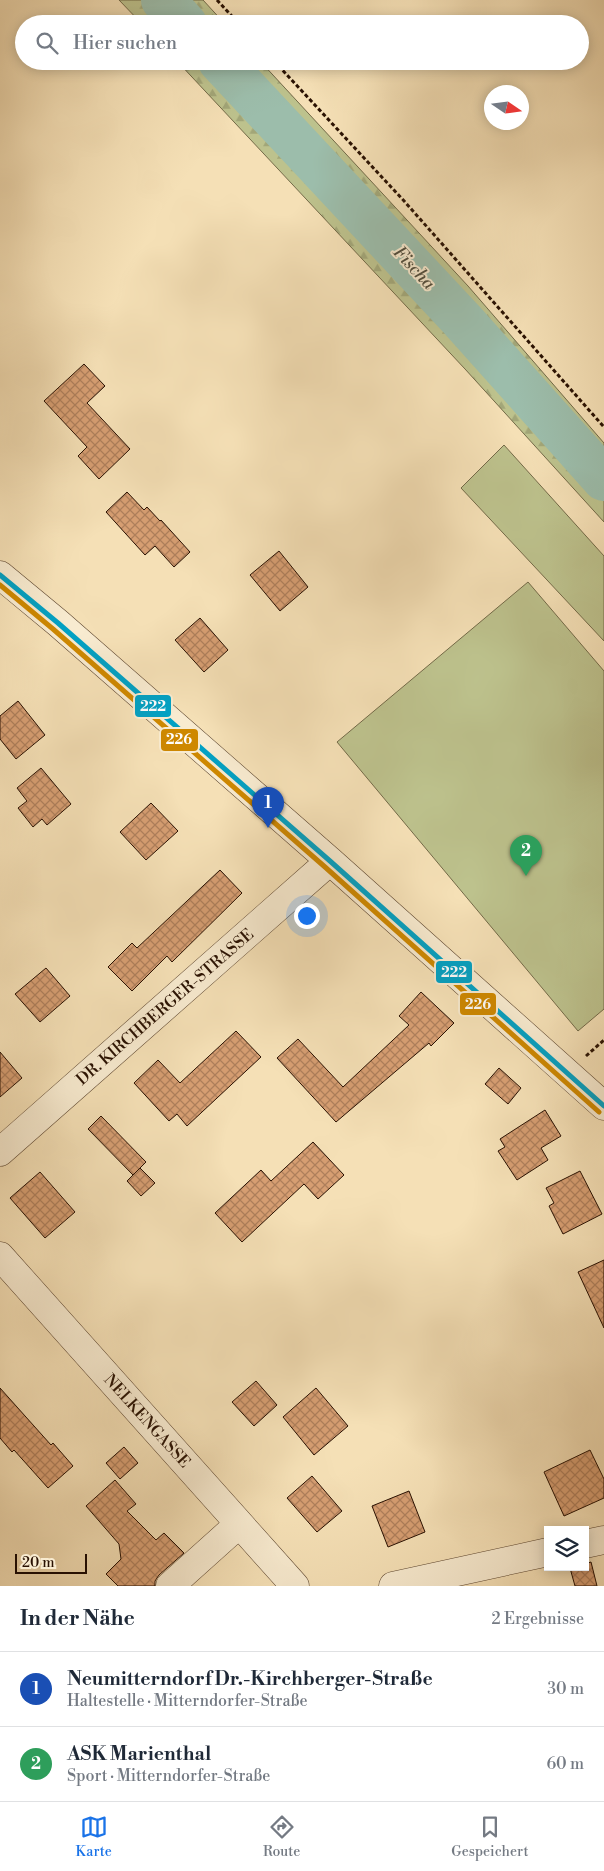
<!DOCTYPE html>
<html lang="de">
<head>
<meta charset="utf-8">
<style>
  :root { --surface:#fff; --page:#f2f2f3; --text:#1f2937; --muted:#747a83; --line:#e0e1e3; --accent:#1a73e8 }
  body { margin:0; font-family:"Libre Bodoni",serif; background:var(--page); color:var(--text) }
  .controls { position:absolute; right:15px; bottom:15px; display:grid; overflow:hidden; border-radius:0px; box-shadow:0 2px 12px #0003 }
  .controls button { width:45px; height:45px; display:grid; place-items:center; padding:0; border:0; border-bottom:1px solid var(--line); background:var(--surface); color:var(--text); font:25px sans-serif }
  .compass { position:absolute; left:484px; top:85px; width:45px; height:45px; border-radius:50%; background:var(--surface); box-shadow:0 2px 12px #0003; rotate:103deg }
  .scale { position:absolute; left:15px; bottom:12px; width:72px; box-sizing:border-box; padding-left:5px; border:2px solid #291102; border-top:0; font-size:14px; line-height:18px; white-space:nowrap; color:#291102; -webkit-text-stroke:4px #f8ebd0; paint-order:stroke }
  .you { position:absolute; left:306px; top:915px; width:18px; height:18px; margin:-12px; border:4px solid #fff; border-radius:50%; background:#1a73e8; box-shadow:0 0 0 8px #1a73e833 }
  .badge { display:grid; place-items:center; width:32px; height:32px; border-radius:50%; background:var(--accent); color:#fff; font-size:16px; font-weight:700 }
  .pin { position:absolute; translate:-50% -41px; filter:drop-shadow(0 1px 2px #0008) }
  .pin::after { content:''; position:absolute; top:26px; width:18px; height:15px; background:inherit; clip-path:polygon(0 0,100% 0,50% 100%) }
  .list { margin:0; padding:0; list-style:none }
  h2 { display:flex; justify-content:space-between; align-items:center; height:65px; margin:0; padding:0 20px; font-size:21px }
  h2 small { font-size:16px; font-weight:400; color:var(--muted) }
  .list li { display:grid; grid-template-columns:32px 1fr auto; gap:15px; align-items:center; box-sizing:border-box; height:75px; padding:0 20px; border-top:1px solid var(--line) }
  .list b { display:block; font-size:19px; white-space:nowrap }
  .list p { margin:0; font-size:16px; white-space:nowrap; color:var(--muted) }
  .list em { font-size:16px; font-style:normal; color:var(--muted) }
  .icon { flex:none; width:28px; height:28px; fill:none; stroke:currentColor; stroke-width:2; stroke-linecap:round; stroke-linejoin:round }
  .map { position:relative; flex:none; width:604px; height:1586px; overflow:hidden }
  .search { position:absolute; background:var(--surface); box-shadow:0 2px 12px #0003; left:15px; right:15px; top:15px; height:55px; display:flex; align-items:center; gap:12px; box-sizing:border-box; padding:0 18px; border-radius:28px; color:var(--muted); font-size:19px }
  .sheet { height:215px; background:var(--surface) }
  nav { display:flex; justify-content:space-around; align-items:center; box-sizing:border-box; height:70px; border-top:1px solid var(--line); background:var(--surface); font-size:14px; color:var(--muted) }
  nav a { display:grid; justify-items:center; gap:2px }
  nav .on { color:var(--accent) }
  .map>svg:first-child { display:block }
  .forest { fill:url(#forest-firs); stroke:#736a48 }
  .pitch { fill:#bdc28d; stroke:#736a48 }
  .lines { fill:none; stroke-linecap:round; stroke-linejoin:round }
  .river { stroke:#9cbdab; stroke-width:44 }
  .building { fill:url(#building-cross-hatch); stroke:#291102 }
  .minor-casing { stroke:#5c452f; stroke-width:29 }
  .path { stroke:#291102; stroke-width:3; stroke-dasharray:4 2.5; stroke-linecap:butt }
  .minor { stroke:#f8ebd0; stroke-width:28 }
  .bus-1-casing { stroke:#f8ebd0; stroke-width:9 }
  .bus-2-casing { stroke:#f8ebd0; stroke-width:9 }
  .bus-1 { stroke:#02a1c4; stroke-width:5 }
  .bus-2 { stroke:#ce8800; stroke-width:5 }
  .labels { text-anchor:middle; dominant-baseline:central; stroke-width:4; stroke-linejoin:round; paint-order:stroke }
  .street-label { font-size:16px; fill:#291102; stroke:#f8ebd0 }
  .water-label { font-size:18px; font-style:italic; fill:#514d3d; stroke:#f8ebd0 }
  .line-badge { stroke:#f8ebd0; stroke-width:2 }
  .badge-label { font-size:14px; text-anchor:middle; font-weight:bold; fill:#fff }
</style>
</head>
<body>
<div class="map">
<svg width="604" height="1586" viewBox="0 0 604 1586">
  <defs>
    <pattern id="forest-firs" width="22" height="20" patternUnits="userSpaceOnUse" patternTransform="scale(1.25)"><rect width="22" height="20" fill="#bdc28d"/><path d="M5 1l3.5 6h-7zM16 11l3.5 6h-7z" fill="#a2a678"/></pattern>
    <pattern id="building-cross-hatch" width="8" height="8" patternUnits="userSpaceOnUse" patternTransform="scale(1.25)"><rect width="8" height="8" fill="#d69e72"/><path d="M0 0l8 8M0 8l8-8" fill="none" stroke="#ae7f5b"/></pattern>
  </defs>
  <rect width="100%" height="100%" fill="#f5e0b6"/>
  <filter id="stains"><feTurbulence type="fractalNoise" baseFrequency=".004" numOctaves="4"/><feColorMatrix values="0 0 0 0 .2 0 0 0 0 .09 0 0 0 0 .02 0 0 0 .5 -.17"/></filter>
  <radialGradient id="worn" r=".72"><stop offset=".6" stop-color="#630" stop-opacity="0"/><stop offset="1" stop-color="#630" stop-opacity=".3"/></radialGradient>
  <path class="forest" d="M119 0H203L225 24H142Z
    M177 61H260L468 286 604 443V522L465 369Z"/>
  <path class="pitch" d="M504 445 604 556V641L461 488Z
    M528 582 604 671V1009L578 1031 337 742Z"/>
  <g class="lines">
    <path class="river" d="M163 0 185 24
      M220 61 462 320 604 479"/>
  </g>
  <path class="building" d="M84 364 105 386 87 403 130 449 99 479 78 456 87 447 44 401Z
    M127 492 144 510 147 507 160 521 161 520 190 552 174 567 155 546 145 555 106 512Z
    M279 551 308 587 280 611 250 575Z
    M200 618 228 650 204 672 175 640Z
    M18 701 45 735 16 759 0 739V716Z
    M41 768 71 804 47 825 42 819 33 827 18 808 27 801 17 788Z
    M151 803 178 831 146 860 120 832Z
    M220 870 242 893 172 962 167 956 132 991 108 967 132 943 137 948Z
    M46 968 70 996 40 1022 15 994Z
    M421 992 454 1023 431 1046 429 1043 336 1122 277 1058 298 1039 343 1087 409 1025 399 1016Z
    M236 1031 261 1057 187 1126 177 1114 169 1121 134 1083 158 1060 180 1083Z
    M0 1052 22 1078 0 1097Z
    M499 1068 521 1088 508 1104 485 1084Z
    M545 1110 561 1136 541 1148 548 1160 517 1180 498 1151 505 1147 500 1139Z
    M101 1116 146 1162 133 1175 88 1129Z
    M313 1142 344 1175 318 1199 304 1184 242 1242 215 1213 261 1170 271 1181Z
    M140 1168 155 1183 141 1196 127 1181Z
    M580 1171 602 1214 563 1234 549 1206 554 1203 546 1188Z
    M40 1172 75 1212 45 1238 10 1198Z
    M604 1260V1328L578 1272Z
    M256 1381 277 1405 254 1426 232 1402Z
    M0 1388 51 1445 53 1443 73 1466 48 1488 14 1450 12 1452 0 1438Z
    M316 1388 348 1426 314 1455 283 1417Z
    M124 1447 138 1463 120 1479 106 1463Z
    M590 1450 604 1479V1498L564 1516 544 1472Z
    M312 1476 342 1511 317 1532 287 1498Z
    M115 1480 136 1504 127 1511 156 1540 164 1533 184 1553 159 1575 155 1581V1586H118L106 1574 121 1559 119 1544 86 1506Z
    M409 1491 425 1532 388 1547 372 1506Z
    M591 1562 597 1586H575L570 1568 585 1567V1564Z"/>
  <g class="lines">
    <g class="minor-casing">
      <path id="minor" d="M0 575 58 623 330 861 604 1106
        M0 1152 330 861
        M0 1256 295 1586
        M585 1544 604 1540
        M170 1586 239 1524
        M393 1586 548 1552"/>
    </g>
    <path class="path" d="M217 0 239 24
      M274 61 405 202 604 427
      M586 1056 604 1040"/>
    <use href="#minor" class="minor"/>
    <g class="bus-1-casing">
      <path id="bus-1" d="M0 575 58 623 330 861 604 1106"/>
    </g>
    <g class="bus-2-casing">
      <path id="bus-2" d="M0 585 53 629 325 867 599 1112"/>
    </g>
    <use href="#bus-1" class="bus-1"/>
    <use href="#bus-2" class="bus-2"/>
  </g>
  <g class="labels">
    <g class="street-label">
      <text transform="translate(165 1007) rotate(-41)">DR. KIRCHBERGER-STRASSE</text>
      <text transform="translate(147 1421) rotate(48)">NELKENGASSE</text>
    </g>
    <g class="water-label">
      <text transform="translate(414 268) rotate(47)">Fischa</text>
    </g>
  </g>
  <g class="line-badge">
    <rect x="134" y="694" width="38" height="24" rx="5" fill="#02a1c4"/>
    <rect x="160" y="728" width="39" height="24" rx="5" fill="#ce8800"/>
    <rect x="435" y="960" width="38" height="24" rx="5" fill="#02a1c4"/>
    <rect x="459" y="992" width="38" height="24" rx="5" fill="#ce8800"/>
  </g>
  <g class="badge-label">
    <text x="153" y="711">222</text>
    <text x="179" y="744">226</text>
    <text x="454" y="977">222</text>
    <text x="478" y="1009">226</text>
  </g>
  <rect width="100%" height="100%" filter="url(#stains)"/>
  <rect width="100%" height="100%" fill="url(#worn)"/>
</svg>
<div class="controls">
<button><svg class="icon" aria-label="layers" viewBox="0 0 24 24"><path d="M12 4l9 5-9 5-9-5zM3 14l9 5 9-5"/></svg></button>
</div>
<svg class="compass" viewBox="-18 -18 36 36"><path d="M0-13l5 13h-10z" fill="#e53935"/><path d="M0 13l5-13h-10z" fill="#747a83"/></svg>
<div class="scale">20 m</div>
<div class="you"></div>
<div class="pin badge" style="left:268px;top:828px;background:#1a4fb4">1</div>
<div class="pin badge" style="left:526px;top:876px;background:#2e9e5b">2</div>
<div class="search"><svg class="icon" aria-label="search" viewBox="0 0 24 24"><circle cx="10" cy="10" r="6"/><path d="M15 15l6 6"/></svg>Hier suchen</div>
</div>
<section class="sheet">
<h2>In der Nähe<small>2 Ergebnisse</small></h2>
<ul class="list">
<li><span class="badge" style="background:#1a4fb4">1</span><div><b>Neumitterndorf Dr.-Kirchberger-Straße</b><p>Haltestelle · Mitterndorfer-Straße</p></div><em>30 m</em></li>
<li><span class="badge" style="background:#2e9e5b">2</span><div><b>ASK Marienthal</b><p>Sport · Mitterndorfer-Straße</p></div><em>60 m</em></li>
</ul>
</section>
<nav>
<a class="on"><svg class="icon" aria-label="map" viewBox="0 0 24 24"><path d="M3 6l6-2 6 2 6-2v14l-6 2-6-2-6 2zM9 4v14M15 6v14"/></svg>Karte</a>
<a><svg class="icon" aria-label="directions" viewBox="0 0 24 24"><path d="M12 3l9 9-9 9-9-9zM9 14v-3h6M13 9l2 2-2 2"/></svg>Route</a>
<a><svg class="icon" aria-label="saved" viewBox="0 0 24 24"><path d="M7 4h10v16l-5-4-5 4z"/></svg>Gespeichert</a>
</nav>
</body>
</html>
